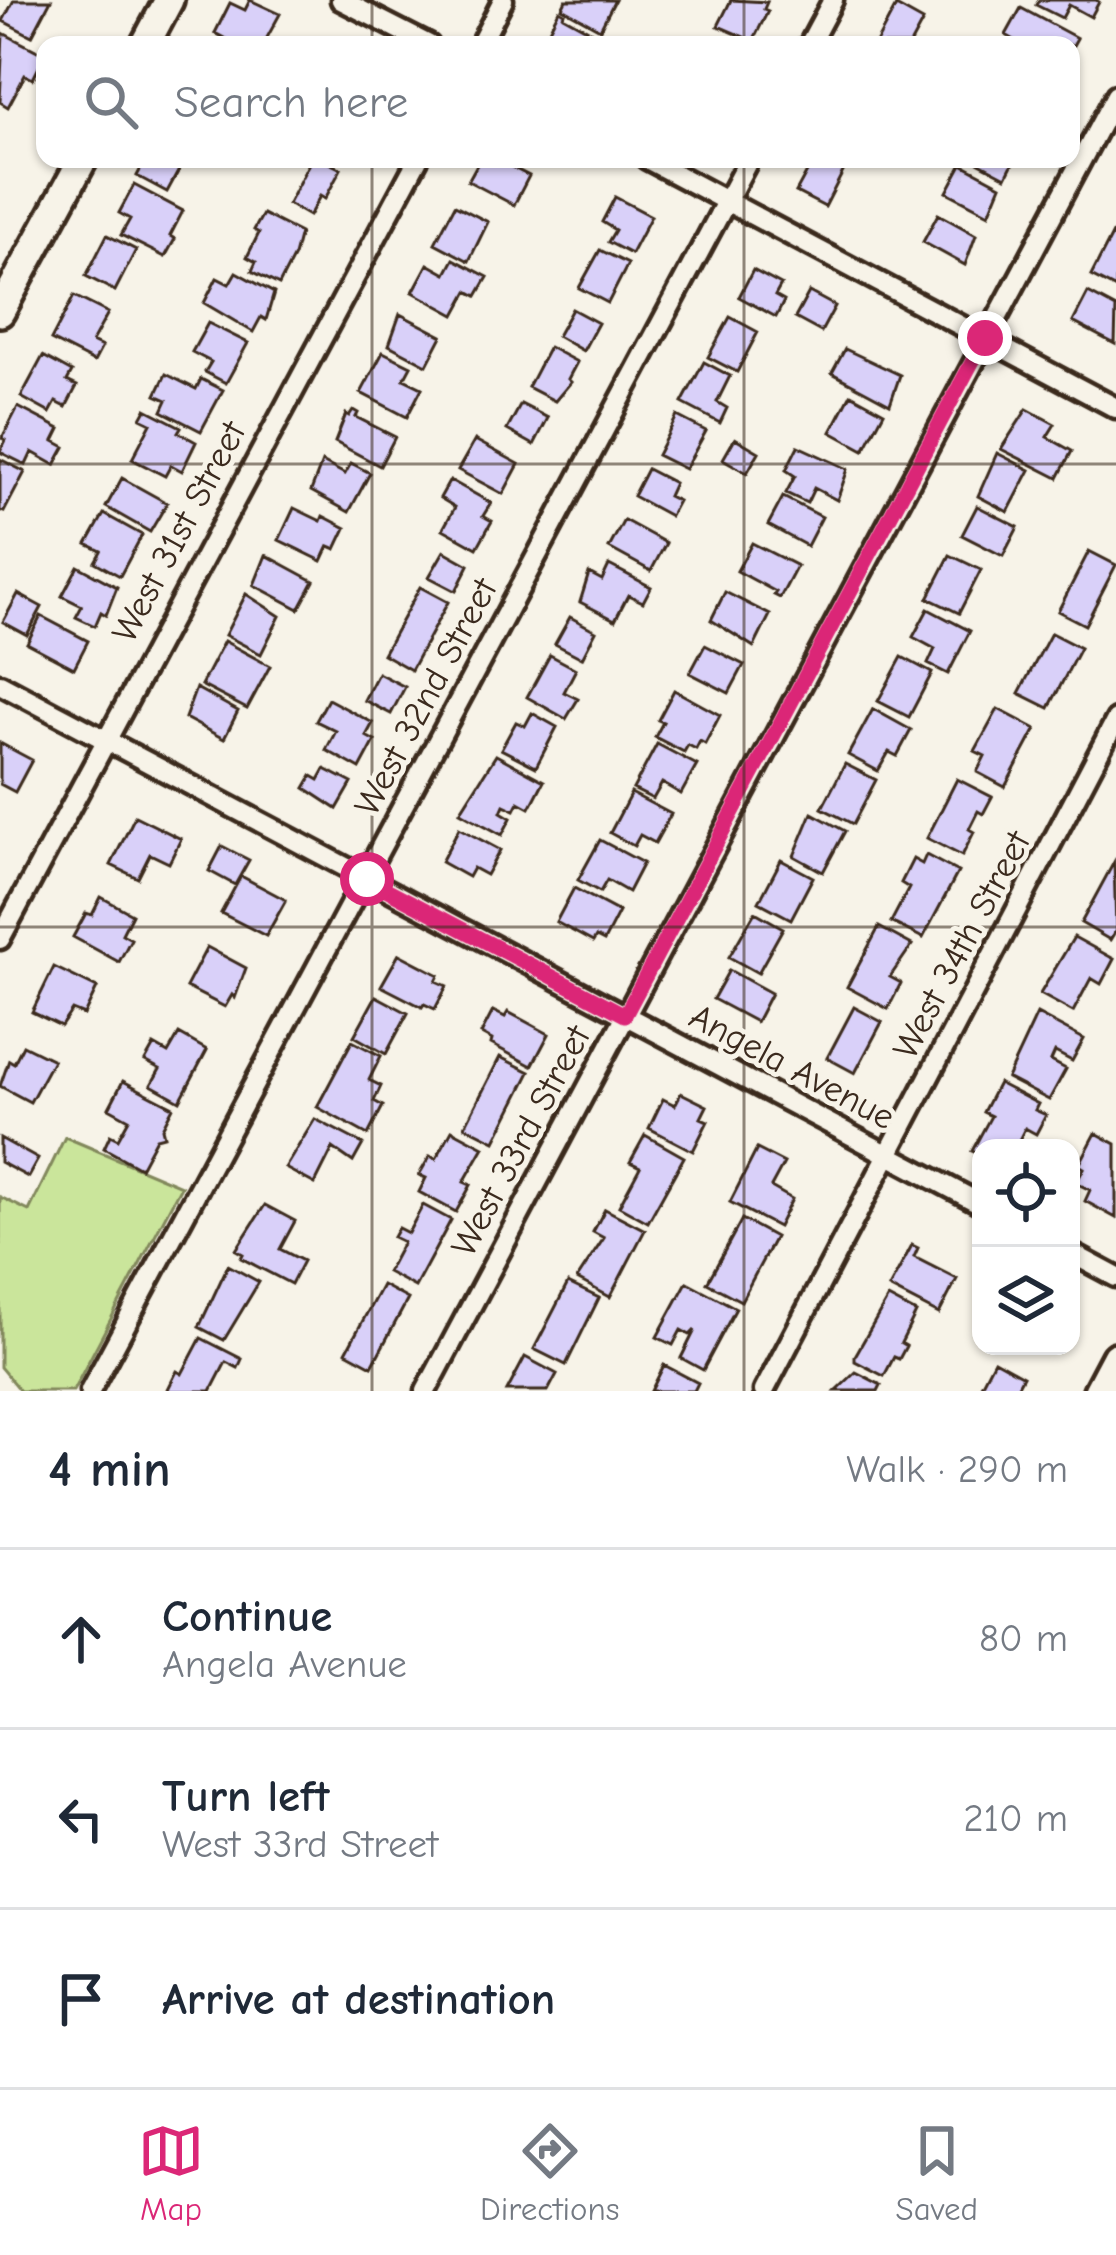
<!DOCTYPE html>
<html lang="en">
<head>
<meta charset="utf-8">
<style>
  :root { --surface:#fff; --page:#f6f6f7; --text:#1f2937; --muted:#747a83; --line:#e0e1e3; --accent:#db2777 }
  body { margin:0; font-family:"Comic Neue",sans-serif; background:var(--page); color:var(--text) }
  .controls { position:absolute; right:36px; bottom:36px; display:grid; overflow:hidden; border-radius:24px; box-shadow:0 3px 9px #0004 }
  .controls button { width:108px; height:108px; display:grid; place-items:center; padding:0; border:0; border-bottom:3px solid var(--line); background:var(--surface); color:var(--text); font:60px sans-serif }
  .stop { position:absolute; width:36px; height:36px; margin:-27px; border:9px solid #db2777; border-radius:50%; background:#fff }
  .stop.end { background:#db2777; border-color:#fff; box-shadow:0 3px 12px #0008 }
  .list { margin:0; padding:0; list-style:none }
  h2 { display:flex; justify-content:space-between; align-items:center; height:156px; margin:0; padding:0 48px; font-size:51px }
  h2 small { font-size:39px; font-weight:400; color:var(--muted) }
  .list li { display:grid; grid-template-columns:78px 1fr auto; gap:36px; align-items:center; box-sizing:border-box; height:180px; padding:0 48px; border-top:3px solid var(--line) }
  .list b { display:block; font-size:45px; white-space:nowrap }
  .list p { margin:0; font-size:39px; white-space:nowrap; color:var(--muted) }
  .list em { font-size:39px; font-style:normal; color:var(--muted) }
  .icon { flex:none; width:66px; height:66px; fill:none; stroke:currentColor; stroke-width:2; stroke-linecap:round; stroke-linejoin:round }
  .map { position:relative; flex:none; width:1116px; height:1391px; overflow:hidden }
  .search { position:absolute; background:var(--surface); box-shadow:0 3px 9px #0004; left:36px; right:36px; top:36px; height:132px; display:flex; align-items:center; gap:30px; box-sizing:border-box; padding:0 42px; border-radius:24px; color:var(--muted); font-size:45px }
  .sheet { height:696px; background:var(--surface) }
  nav { display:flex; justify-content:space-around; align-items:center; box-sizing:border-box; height:168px; border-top:3px solid var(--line); background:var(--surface); font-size:33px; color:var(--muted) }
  nav a { display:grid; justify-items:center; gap:6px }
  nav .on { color:var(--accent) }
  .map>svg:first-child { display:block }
  .green { fill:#cae59b; stroke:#82885c; stroke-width:3 }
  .building { fill:#d9d0f9; stroke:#3b2a1e; stroke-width:3 }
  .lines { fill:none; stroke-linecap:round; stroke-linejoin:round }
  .street-casing { stroke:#3b2a1e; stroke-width:27 }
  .secondary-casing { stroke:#3b2a1e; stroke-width:36 }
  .street { stroke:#f7f3e8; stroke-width:18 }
  .secondary { stroke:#f7f3e8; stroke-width:27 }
  .route { stroke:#db2777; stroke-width:15 }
  .grid { fill:none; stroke:#3b2a1e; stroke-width:3; stroke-opacity:0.55 }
  .labels { text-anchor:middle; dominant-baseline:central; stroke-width:10; stroke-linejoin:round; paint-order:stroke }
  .street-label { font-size:36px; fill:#3b2a1e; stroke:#f7f3e8 }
</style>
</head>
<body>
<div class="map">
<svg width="1116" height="1391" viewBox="0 0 1116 1391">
  <rect width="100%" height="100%" fill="#f7f3e8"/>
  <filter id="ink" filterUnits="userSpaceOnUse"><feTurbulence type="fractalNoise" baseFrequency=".00833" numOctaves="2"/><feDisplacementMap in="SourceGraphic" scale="24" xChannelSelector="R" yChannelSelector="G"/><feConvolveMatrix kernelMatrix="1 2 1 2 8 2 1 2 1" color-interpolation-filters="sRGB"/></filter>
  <g filter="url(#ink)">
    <path class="green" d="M65 1137 181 1186 73 1391H20L0 1367V1197L29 1211Z"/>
    <path class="building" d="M14 0H51L32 36 3 21Z
      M250 0 280 14 263 45H237L215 33 230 3 245 10Z
      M566 0H615L600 29 562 8Z
      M731 0 767 2 764 9 768 11 753 41 718 26Z
      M1039 0H1096L1099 2 1091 17 1069 5 1062 18 1036 5Z
      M896 6 923 21 910 45H875Z
      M1021 8 1077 38 1071 49V45H1023L1006 35Z
      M559 10 564 13 563 16 603 38 599 45 542 43Z
      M3 33 45 55 33 79 25 75 8 107 0 102Z
      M146 159H185L167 192 137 176Z
      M311 159H321L341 169 325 199 320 196 309 216 288 204Z
      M480 159H496L529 176 514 205 468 181Z
      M814 159H828L845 168 825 207 796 192Z
      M972 159H1015L1006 177Z
      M962 164 1001 185 989 214 947 192Z
      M134 185 183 211 170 236 175 239 165 257 121 235 130 219 119 213Z
      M615 197 651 216 631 254 608 242 615 230 602 222Z
      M455 205 488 222 469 261 435 243Z
      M263 214 300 233 294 256 279 285 252 271 256 262 247 257 259 233 254 230Z
      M938 214 976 235 965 265 923 242Z
      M1113 233 1116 235V289L1091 276Z
      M107 235 136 250 115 291 86 276Z
      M600 250 628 264 608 303 579 288Z
      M454 259 488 277 477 296 468 291 455 315 413 292 428 264 446 274Z
      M753 270 781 285 775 296 784 301 776 317 739 297Z
      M236 272 274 293 266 320 261 317 253 332 204 303 217 278 229 284Z
      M809 292 835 306 821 332 795 318Z
      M1088 293 1116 308 1115 344 1073 322Z
      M74 296 108 313 92 342 102 347 94 362 51 340Z
      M572 309 598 323 583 351 557 336Z
      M400 314 442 336 427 365 389 345Z
      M730 317 758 332 737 372 708 357Z
      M208 323 248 343 226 383 205 372 211 362 192 352Z
      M549 347 577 362 568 379 571 382 555 401 528 387Z
      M845 349 900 375 890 404 832 373Z
      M383 352 411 366 404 379 422 388 407 417 361 393Z
      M43 356 72 372 67 381 77 386 66 407 56 402 50 413 21 397Z
      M704 362 730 376 717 402 727 408 720 423 682 403Z
      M166 374 196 389 201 379 223 390 201 431 162 411 167 400 156 395Z
      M851 394 884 412 864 450 831 432Z
      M521 404 548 418 534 445 507 430Z
      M18 407 60 429 54 441 65 447 55 465 32 452 26 465 0 452 6 440 2 438Z
      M146 409 181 427 178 432 196 442 182 471 171 465 165 476 132 459 151 423 141 418Z
      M1027 409 1055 424 1047 437 1072 451 1058 478 1001 449Z
      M353 410 358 413 356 417 395 437 380 466 335 442 346 414 349 416Z
      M677 416 706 431 685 469 657 455Z
      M735 438 759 452 747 473 723 459Z
      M475 440 519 464 503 494 458 470Z
      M798 446 848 469 837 500 814 488 807 503 786 493 795 476 786 470Z
      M997 453 1030 470 1008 512 978 496Z
      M0 459 25 472 4 512 0 510Z
      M322 462 345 474 351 463 370 473 349 512 311 491Z
      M647 469 674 483 668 496 678 501 670 516 633 496Z
      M122 478 167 503 150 532 106 507Z
      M450 480 491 503 483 516 492 521 477 548 443 529 455 507 440 498Z
      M783 497 822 517 807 546 768 525Z
      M977 506 1018 527 1003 556 962 535Z
      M294 508 321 521 323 516 346 528 336 549 329 546 322 561 279 540Z
      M104 514 142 535 120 576 95 562 101 551 87 544Z
      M624 520 666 543 651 571 609 548Z
      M752 543 797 566 780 598 774 595 776 592 737 571Z
      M444 551 469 565 456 591 429 577Z
      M1089 551 1116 565 1085 625 1058 611Z
      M266 555 314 581 299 609 254 585Z
      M950 555 981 570 959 613 928 598Z
      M609 565 651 587 643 602 628 595 615 620 580 602 589 573 602 580Z
      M78 566 117 587 106 615 101 612 95 626 76 617 82 606 62 596Z
      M420 587 448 602 411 670 383 654Z
      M725 592 770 615 754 647 711 620Z
      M18 594 42 607 27 635 3 622Z
      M246 594 280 616 261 654 225 635Z
      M928 609 970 631 948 674 928 664 935 649 913 637Z
      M41 616 88 641 74 668 27 643Z
      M570 617 596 631 582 658 555 644Z
      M1051 633 1080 648 1049 708 1019 693Z
      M224 641 270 666 247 709 201 685Z
      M705 645 744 665 729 693 690 673Z
      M550 655 576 669 564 692 578 699 566 719 527 697Z
      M902 657 932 673 909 717 878 701Z
      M378 673 405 687 391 714 364 700Z
      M196 688 238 711 224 739 185 718Z
      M674 690 720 715 705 744 700 741 696 749 688 745 684 752 655 737 663 722 658 720Z
      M328 699 373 723 366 736 375 741 360 769 326 750 336 731 316 721Z
      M873 709 911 730 897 756 889 752 878 771 848 755Z
      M998 709 1036 729 1005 787 977 772 985 756 975 751Z
      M532 713 557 727 536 767 501 749 516 722 525 726Z
      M0 743 32 760 15 792 0 784Z
      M657 744 697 765 681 794 662 783 653 799 633 789Z
      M496 755 544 781 530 808 519 802 515 810 504 805 501 812 511 818 502 835 460 812Z
      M845 764 876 780 853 824 822 808Z
      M325 769 352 783 337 809 305 788 312 776 319 780Z
      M957 779 992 797 983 814 978 811 969 829 974 832 962 856 927 838Z
      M631 793 671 814 655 843 640 835 634 846 610 833Z
      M812 813 845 831 823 872 794 856Z
      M135 816 181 839 169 863 150 854 138 878 111 865Z
      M459 828 500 850 486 875 473 868 468 877 441 862Z
      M600 840 643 863 628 892 607 880 600 892 578 880Z
      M222 846 249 860 235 885 209 871Z
      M926 855 958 872 923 938 891 922 909 888 901 883 913 859 922 864Z
      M781 860 813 877 791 919 759 902Z
      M1114 862 1116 930 1110 940 1081 923Z
      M241 876 286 900 266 936 221 913Z
      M574 888 619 912 604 941 596 937 593 942 556 922Z
      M101 897 132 914 122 934 131 939 119 962 73 937 86 913 92 915Z
      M755 912 783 928 758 973 729 957Z
      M879 927 912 945 890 977 901 983 888 1009 847 987Z
      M1074 937 1114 959 1101 984 1091 978 1073 1012 1040 994Z
      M207 947 246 968 235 998 232 995 225 1007 186 987Z
      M399 954 439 975 436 981 447 986 435 1009 424 1004 422 1007 381 986Z
      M54 967 97 988 84 1015 72 1010 61 1026 32 1012Z
      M729 970 771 993 756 1022 713 999Z
      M376 996 408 1013 386 1054 354 1036Z
      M854 1007 882 1022 855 1073 827 1058Z
      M493 1011 505 1017 508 1012 549 1034 532 1066 491 1044 492 1040 481 1034Z
      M1037 1014 1084 1039 1072 1061 1055 1052 1051 1061 1066 1069 1049 1100 1007 1078Z
      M179 1034 207 1050 180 1101 151 1085 160 1069 145 1061 154 1045 168 1053Z
      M352 1041 381 1056 369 1080 381 1086 374 1101 383 1106 368 1135 317 1107Z
      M23 1045 53 1060 30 1102 0 1086 9 1060 14 1063Z
      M500 1057 530 1072 495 1141 465 1126Z
      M123 1081 173 1107 162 1128 164 1136 156 1138 140 1168 104 1148 110 1135 118 1139 129 1119 109 1108Z
      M998 1083 1038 1104 1035 1110 1046 1115 1036 1134 1025 1128 1015 1148H981V1155L972 1151 991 1116 983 1112Z
      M681 1093 707 1106 701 1118 708 1121 693 1151 649 1128 663 1099 675 1105Z
      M315 1119 363 1144 353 1162 333 1148 315 1184 285 1168Z
      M452 1130 484 1147 464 1182 471 1185 456 1212 419 1192 426 1178 419 1175 430 1156 436 1159Z
      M1096 1133 1116 1144V1218L1085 1201 1090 1190 1076 1183 1084 1168 1079 1165Z
      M645 1135 684 1157 648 1222 619 1206 640 1167 630 1162Z
      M0 1138 38 1159 28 1177 0 1162Z
      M757 1149 784 1163 771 1187 792 1199 778 1227 730 1202Z
      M265 1205 295 1221 280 1249 303 1261 291 1284 241 1258 243 1254 236 1250Z
      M423 1205 451 1220 415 1287 387 1272 403 1242 393 1237 398 1228 408 1233Z
      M605 1209 645 1230 610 1297 577 1279 604 1238 593 1232Z
      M742 1219 775 1237 741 1301 707 1283Z
      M912 1245 918 1248 914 1257 957 1279 939 1314 889 1288Z
      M228 1265 259 1282 224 1340 199 1327Z
      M687 1282 736 1308 703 1370 681 1358 695 1330 690 1335 681 1330 673 1345 657 1337Z
      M568 1283 599 1298 566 1365 534 1349Z
      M382 1285 408 1299 372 1366 346 1352Z
      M888 1298 916 1313 901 1343 906 1346 899 1359 894 1357 884 1376 855 1361V1356Z
      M201 1338 242 1359 238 1368 226 1362 211 1391H167L177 1371 182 1374Z
      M525 1357 557 1374 548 1391H507Z
      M994 1360 1023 1376 1015 1391H978Z
      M664 1365 698 1383 694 1391H651Z
      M856 1372 881 1385 878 1391H836Z"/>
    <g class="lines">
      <g class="street-casing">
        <path id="street" d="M341 0 429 45
          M480 45 503 0
          M809 45 833 0
          M647 159 1116 408
          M0 684 981 1204
          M0 939 418 159
          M1071 1253 1116 1277
          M90 1391 749 159
          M426 1391 1116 95
          M764 1391 1116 720"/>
      </g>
      <g class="secondary-casing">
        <path id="secondary" d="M145 45 169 0
          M0 312 83 159
          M1098 1391 1116 1357"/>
      </g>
      <use href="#street" class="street"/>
      <use href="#secondary" class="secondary"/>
    </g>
  </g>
  <g class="lines" filter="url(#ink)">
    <path class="route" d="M367 879 625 1015 985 338"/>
  </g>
  <path class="grid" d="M372 0V45M744 0V45M372 159V1391M744 159V1391M0 464H1116M0 927H1116"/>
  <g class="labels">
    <g class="street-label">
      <text transform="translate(179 532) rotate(-62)">West 31st Street</text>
      <text transform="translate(426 697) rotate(-62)">West 32nd Street</text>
      <text transform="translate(962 945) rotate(-62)">West 34th Street</text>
      <text transform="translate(792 1067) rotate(28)">Angela Avenue</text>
      <text transform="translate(521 1141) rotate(-62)">West 33rd Street</text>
    </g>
  </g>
</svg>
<div class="controls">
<button><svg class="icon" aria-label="locate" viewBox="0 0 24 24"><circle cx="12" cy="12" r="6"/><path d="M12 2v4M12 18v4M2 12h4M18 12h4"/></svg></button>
<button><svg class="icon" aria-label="layers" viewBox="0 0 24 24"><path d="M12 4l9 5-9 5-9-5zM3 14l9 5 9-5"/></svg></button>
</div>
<div class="stop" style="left:367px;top:879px"></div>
<div class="stop end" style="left:985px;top:338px"></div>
<div class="search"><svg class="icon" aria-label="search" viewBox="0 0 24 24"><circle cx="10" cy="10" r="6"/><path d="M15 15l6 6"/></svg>Search here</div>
</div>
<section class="sheet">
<h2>4 min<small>Walk · 290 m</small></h2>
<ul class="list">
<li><svg class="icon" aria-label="ahead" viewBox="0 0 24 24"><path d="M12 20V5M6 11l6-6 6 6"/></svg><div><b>Continue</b><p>Angela Avenue</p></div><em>80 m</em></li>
<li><svg class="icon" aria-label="left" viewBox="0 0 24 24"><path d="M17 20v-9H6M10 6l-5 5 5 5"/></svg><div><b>Turn left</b><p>West 33rd Street</p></div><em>210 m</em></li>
<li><svg class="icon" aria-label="arrive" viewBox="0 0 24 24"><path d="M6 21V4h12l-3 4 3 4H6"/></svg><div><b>Arrive at destination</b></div></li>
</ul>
</section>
<nav>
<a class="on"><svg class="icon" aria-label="map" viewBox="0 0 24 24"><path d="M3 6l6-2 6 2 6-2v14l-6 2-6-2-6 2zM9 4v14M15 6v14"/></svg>Map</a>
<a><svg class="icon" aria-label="directions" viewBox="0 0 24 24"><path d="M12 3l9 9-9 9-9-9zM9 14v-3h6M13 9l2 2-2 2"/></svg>Directions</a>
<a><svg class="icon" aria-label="saved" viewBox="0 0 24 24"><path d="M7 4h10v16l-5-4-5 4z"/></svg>Saved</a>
</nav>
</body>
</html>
